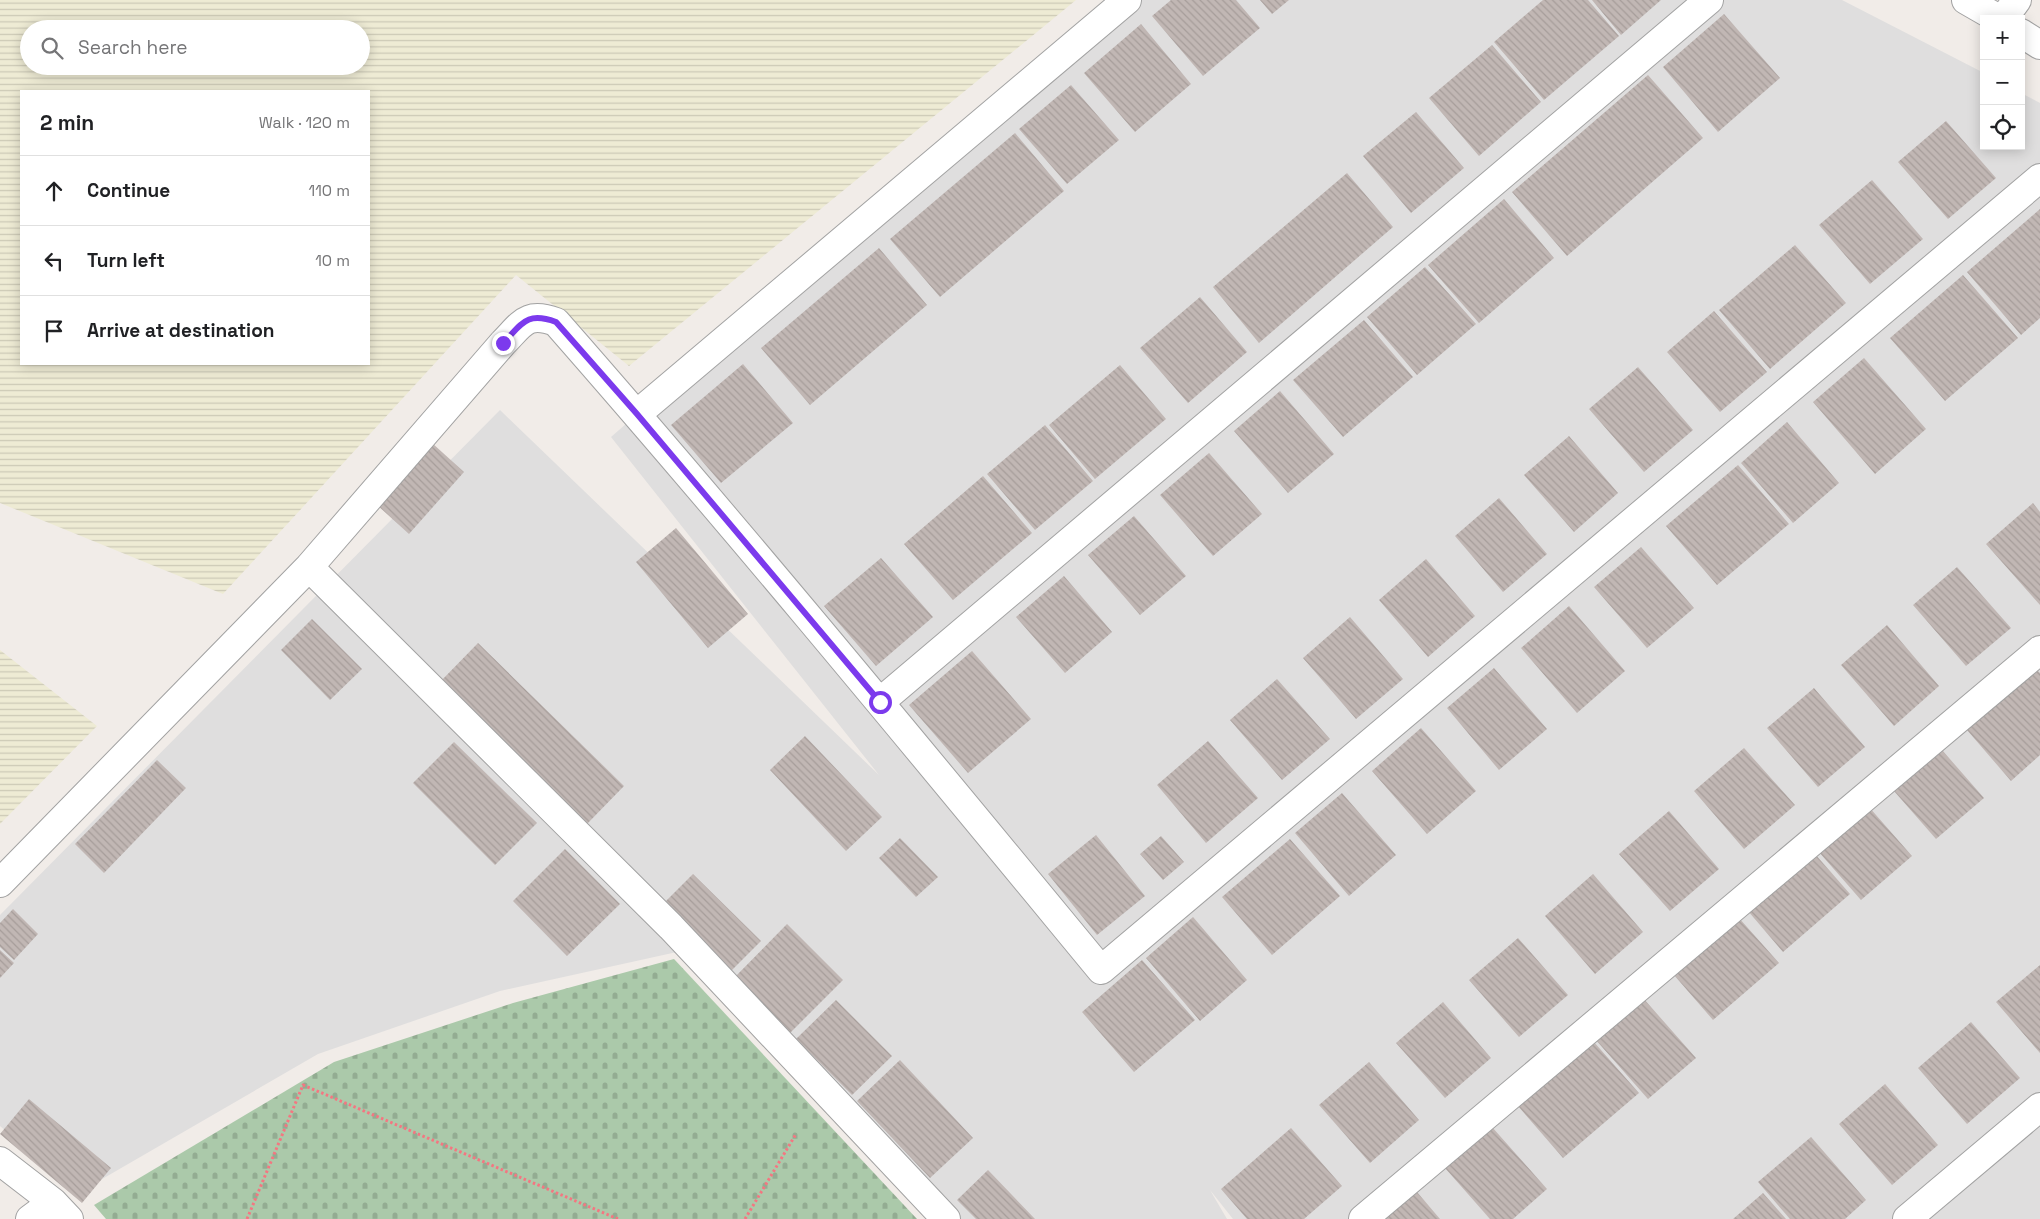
<!DOCTYPE html>
<html lang="en">
<head>
<meta charset="utf-8">
<style>
  :root { --surface:#fff; --page:#f6f6f6; --text:#202124; --muted:#757577; --line:#e0e0e0 }
  body { margin:0; font-family:"Space Grotesk",sans-serif; background:var(--page); color:var(--text) }
  .controls { position:absolute; right:15px; top:15px; display:grid; overflow:hidden; border-radius:0px; box-shadow:0 2px 12px #0003 }
  .controls button { width:45px; height:45px; display:grid; place-items:center; padding:0; border:0; border-bottom:1px solid var(--line); background:var(--surface); color:var(--text); font:25px sans-serif }
  .stop { position:absolute; width:15px; height:15px; margin:-11px; border:4px solid #7c3aed; border-radius:50%; background:#fff }
  .stop.end { background:#7c3aed; border-color:#fff; box-shadow:0 1px 5px #0008 }
  .list { margin:0; padding:0; list-style:none }
  h2 { display:flex; justify-content:space-between; align-items:center; height:65px; margin:0; padding:0 20px; font-size:21px }
  h2 small { font-size:16px; font-weight:400; color:var(--muted) }
  .list li { display:grid; grid-template-columns:32px 1fr auto; gap:15px; align-items:center; box-sizing:border-box; height:70px; padding:0 20px; border-top:1px solid var(--line) }
  .list b { display:block; font-size:19px; white-space:nowrap }
  .list em { font-size:16px; font-style:normal; color:var(--muted) }
  .icon { flex:none; width:28px; height:28px; fill:none; stroke:currentColor; stroke-width:2; stroke-linecap:round; stroke-linejoin:round }
  .map { position:relative; flex:none; width:2040px; height:1219px; overflow:hidden }
  .search { position:absolute; background:var(--surface); box-shadow:0 2px 12px #0003; left:20px; top:20px; width:350px; height:55px; display:flex; align-items:center; gap:12px; box-sizing:border-box; padding:0 18px; border-radius:28px; color:var(--muted); font-size:19px }
  .panel { position:absolute; background:var(--surface); box-shadow:0 2px 12px #0003; left:20px; top:90px; width:350px; height:275px; border-radius:0px }
  .map>svg:first-child { display:block }
  .residential { fill:#dfdede }
  .farmland { fill:url(#farmland-rules); fill-rule:evenodd }
  .cemetery { fill:url(#cemetery-stones) }
  .building { fill:url(#building-back-hatch) }
  .lines { fill:none; stroke-linecap:round; stroke-linejoin:round }
  .street-casing { stroke:#a2a2a2; stroke-width:30 }
  .path { stroke:#f47681; stroke-width:3; stroke-dasharray:2.5 2.5; stroke-linecap:butt }
  .street { stroke:#fff; stroke-width:28 }
  .route { stroke:#7c3aed; stroke-width:6 }
</style>
</head>
<body>
<div class="map">
<svg width="2040" height="1219" viewBox="0 0 2040 1219">
  <defs>
    <pattern id="farmland-rules" width="6" height="5" patternUnits="userSpaceOnUse" patternTransform="scale(1.25)"><rect width="6" height="5" fill="#eeebd4"/><path d="M0 2.5h6" fill="none" stroke="#ccc9b6"/></pattern>
    <pattern id="cemetery-stones" width="16" height="16" patternUnits="userSpaceOnUse" patternTransform="scale(1.25)"><rect width="16" height="16" fill="#abc9aa"/><path d="M2 7V4a2 2 0 0 1 4 0v3zM10 15v-3a2 2 0 0 1 4 0v3z" fill="#93ac92"/></pattern>
    <pattern id="building-back-hatch" width="6" height="6" patternUnits="userSpaceOnUse" patternTransform="scale(1.25)"><rect width="6" height="6" fill="#c1b7b4"/><path d="M-1 5l2 2M0 0l6 6M5-1l2 2" fill="none" stroke="#a69d9a"/></pattern>
  </defs>
  <rect width="100%" height="100%" fill="#f1ece8"/>
  <path class="residential" d="M1113 0H1842L1984 73V146H2021V93L2040 103V1219H1233L1210 1190 1227 1219H959L686 950 500 991 318 1054 78 1193 0 1126V915L500 410 879 775 611 437Z"/>
  <path class="farmland" d="M0 0H1076L629 366 516 275 223 594 0 503ZM29 29H361V66H29ZM21 91H369V364H21Z
    M0 650 97 726 0 824Z"/>
  <path class="cemetery" d="M674 959 917 1219H106L94 1205 334 1062 513 1003Z"/>
  <path class="building" d="M1171 0H1236L1260 28 1203 76 1152 16Z
    M1260 0H1289L1272 14Z
    M1543 0H1588L1619 36 1544 100 1494 42Z
    M1592 0H1661L1621 35Z
    M1724 14 1780 78 1718 132 1663 67Z
    M1141 24 1191 84 1135 132 1084 73Z
    M1492 45 1541 102 1479 156 1429 98Z
    M1648 75 1703 138 1567 256 1512 192Z
    M1071 85 1119 140 1067 184 1019 129Z
    M1416 112 1464 168 1411 213 1363 156Z
    M1946 121 1996 178 1948 219 1898 162Z
    M1015 133 1064 191 940 297 890 239Z
    M1347 173 1393 227 1259 343 1213 287Z
    M1872 180 1923 239 1870 284 1819 225Z
    M1504 199 1554 258 1479 323 1428 265Z
    M2040 209V318L2021 335 1967 272Z
    M1795 245 1846 303 1770 369 1719 310Z
    M879 248 927 305 810 405 761 348Z
    M1425 267 1476 324 1417 375 1367 317Z
    M1963 275 2018 338 1945 401 1890 338Z
    M1200 297 1247 352 1188 403 1140 348Z
    M1714 311 1767 372 1720 412 1667 352Z
    M1364 320 1413 377 1343 437 1293 380Z
    M1864 358 1926 429 1875 474 1813 402Z
    M743 364 793 423 721 483 671 425Z
    M1120 365 1166 419 1095 479 1049 425Z
    M1638 367 1693 430 1644 472 1589 409Z
    M1280 391 1334 454 1288 493 1234 431Z
    M1787 422 1839 483 1793 523 1741 463Z
    M1045 425 1093 481 1035 530 987 474Z
    M1569 436 1618 493 1574 532 1524 475Z
    M432 443 464 472 409 534 376 504Z
    M1209 453 1262 514 1213 556 1160 495Z
    M1738 465 1789 524 1717 585 1666 526Z
    M983 476 1032 533 953 600 904 544Z
    M1499 498 1547 554 1503 592 1455 536Z
    M2033 503 2040 512V605L1986 544Z
    M1134 516 1186 576 1140 615 1088 555Z
    M676 528 748 614 708 648 636 562Z
    M1641 547 1694 608 1647 648 1594 587Z
    M881 558 933 617 876 666 824 606Z
    M1426 559 1475 616 1428 657 1379 600Z
    M1957 567 2011 628 1966 666 1913 605Z
    M1064 576 1112 632 1065 673 1016 617Z
    M1569 606 1625 671 1577 713 1521 648Z
    M1350 617 1403 679 1356 719 1303 658Z
    M312 619 362 669 330 700 281 650Z
    M1887 625 1939 686 1894 726 1841 665Z
    M478 643 624 786 587 824 441 681Z
    M972 651 1031 719 968 773 909 705Z
    M1494 668 1547 729 1499 770 1447 708Z
    M2037 670 2040 673V755L2011 781 1967 730Z
    M1277 679 1330 739 1282 780 1230 720Z
    M1814 688 1865 747 1818 787 1767 728Z
    M1421 728 1476 791 1427 834 1372 771Z
    M805 736 882 817 846 851 770 770Z
    M1208 741 1258 798 1206 843 1157 785Z
    M454 742 537 823 495 865 413 783Z
    M1744 748 1795 805 1744 849 1694 791Z
    M1942 750 1984 798 1936 839 1894 791Z
    M157 760 186 788 104 873 75 844Z
    M1342 793 1396 855 1349 896 1295 833Z
    M1869 807 1912 856 1861 900 1818 851Z
    M1669 811 1719 869 1670 911 1619 854Z
    M1096 835 1145 896 1097 935 1048 874Z
    M1161 836 1184 862 1163 880 1140 854Z
    M900 838 938 877 916 897 879 858Z
    M1290 839 1340 896 1272 955 1222 897Z
    M565 849 620 904 567 956 513 901Z
    M1815 854 1850 894 1783 952 1748 911Z
    M693 874 761 941 729 973 661 906Z
    M1593 874 1643 932 1595 974 1545 916Z
    M13 909 38 934 14 960 0 947V923Z
    M1193 917 1247 980 1200 1021 1146 958Z
    M1739 918 1779 963 1713 1020 1674 975Z
    M787 924 843 980 790 1033 734 978Z
    M1518 938 1568 995 1519 1037 1469 980Z
    M0 950 14 963 0 978Z
    M1142 960 1195 1020 1134 1072 1082 1012Z
    M2040 965V1053L1996 1002Z
    M1643 998 1696 1058 1648 1099 1595 1039Z
    M836 1000 892 1056 852 1095 796 1039Z
    M1443 1002 1491 1058 1445 1098 1396 1043Z
    M1971 1022 2020 1078 1967 1124 1918 1068Z
    M1593 1041 1639 1093 1563 1158 1518 1106Z
    M900 1060 973 1138 930 1178 857 1101Z
    M1369 1062 1419 1120 1370 1163 1319 1105Z
    M1885 1084 1938 1145 1892 1185 1839 1124Z
    M29 1099 111 1168 82 1203 0 1134Z
    M1492 1127 1547 1189 1513 1219H1490L1445 1168Z
    M1291 1128 1342 1186 1304 1219H1247L1221 1189Z
    M1811 1137 1866 1200 1845 1219H1790L1758 1182Z
    M988 1170 1035 1219H976L957 1200Z
    M1417 1192 1440 1219H1385Z
    M1763 1193 1786 1219H1733Z"/>
  <g class="lines">
    <g class="street-casing">
      <path id="street" d="M1966 0 1999 19
        M2003 19 2017 0
        M2021 33 2040 45
        M637 414 1127 0
        M309 567 671 927 946 1219
        M880 702 1709 0
        M0 883 309 567 503 343C522 324 526 311 556 322 742 534 921 752 1101 970L2040 178
        M0 1161 53 1202 69 1219
        M30 1219 53 1202
        M1363 1219 2040 650
        M1907 1219 2040 1107"/>
    </g>
    <path class="path" d="M247 1219 303 1085 618 1219
      M745 1219 796 1134"/>
    <use href="#street" class="street"/>
  </g>
  <g class="lines">
    <path class="route" d="M503 343C522 324 526 311 556 322L637 414 880 702"/>
  </g>
</svg>
<div class="controls">
<button>+</button>
<button>−</button>
<button><svg class="icon" aria-label="locate" viewBox="0 0 24 24"><circle cx="12" cy="12" r="6"/><path d="M12 2v4M12 18v4M2 12h4M18 12h4"/></svg></button>
</div>
<div class="stop" style="left:880px;top:702px"></div>
<div class="stop end" style="left:503px;top:343px"></div>
<div class="search"><svg class="icon" aria-label="search" viewBox="0 0 24 24"><circle cx="10" cy="10" r="6"/><path d="M15 15l6 6"/></svg>Search here</div>
<section class="panel">
<h2>2 min<small>Walk · 120 m</small></h2>
<ul class="list">
<li><svg class="icon" aria-label="ahead" viewBox="0 0 24 24"><path d="M12 20V5M6 11l6-6 6 6"/></svg><div><b>Continue</b></div><em>110 m</em></li>
<li><svg class="icon" aria-label="left" viewBox="0 0 24 24"><path d="M17 20v-9H6M10 6l-5 5 5 5"/></svg><div><b>Turn left</b></div><em>10 m</em></li>
<li><svg class="icon" aria-label="arrive" viewBox="0 0 24 24"><path d="M6 21V4h12l-3 4 3 4H6"/></svg><div><b>Arrive at destination</b></div></li>
</ul>
</section>
</div>
</body>
</html>
